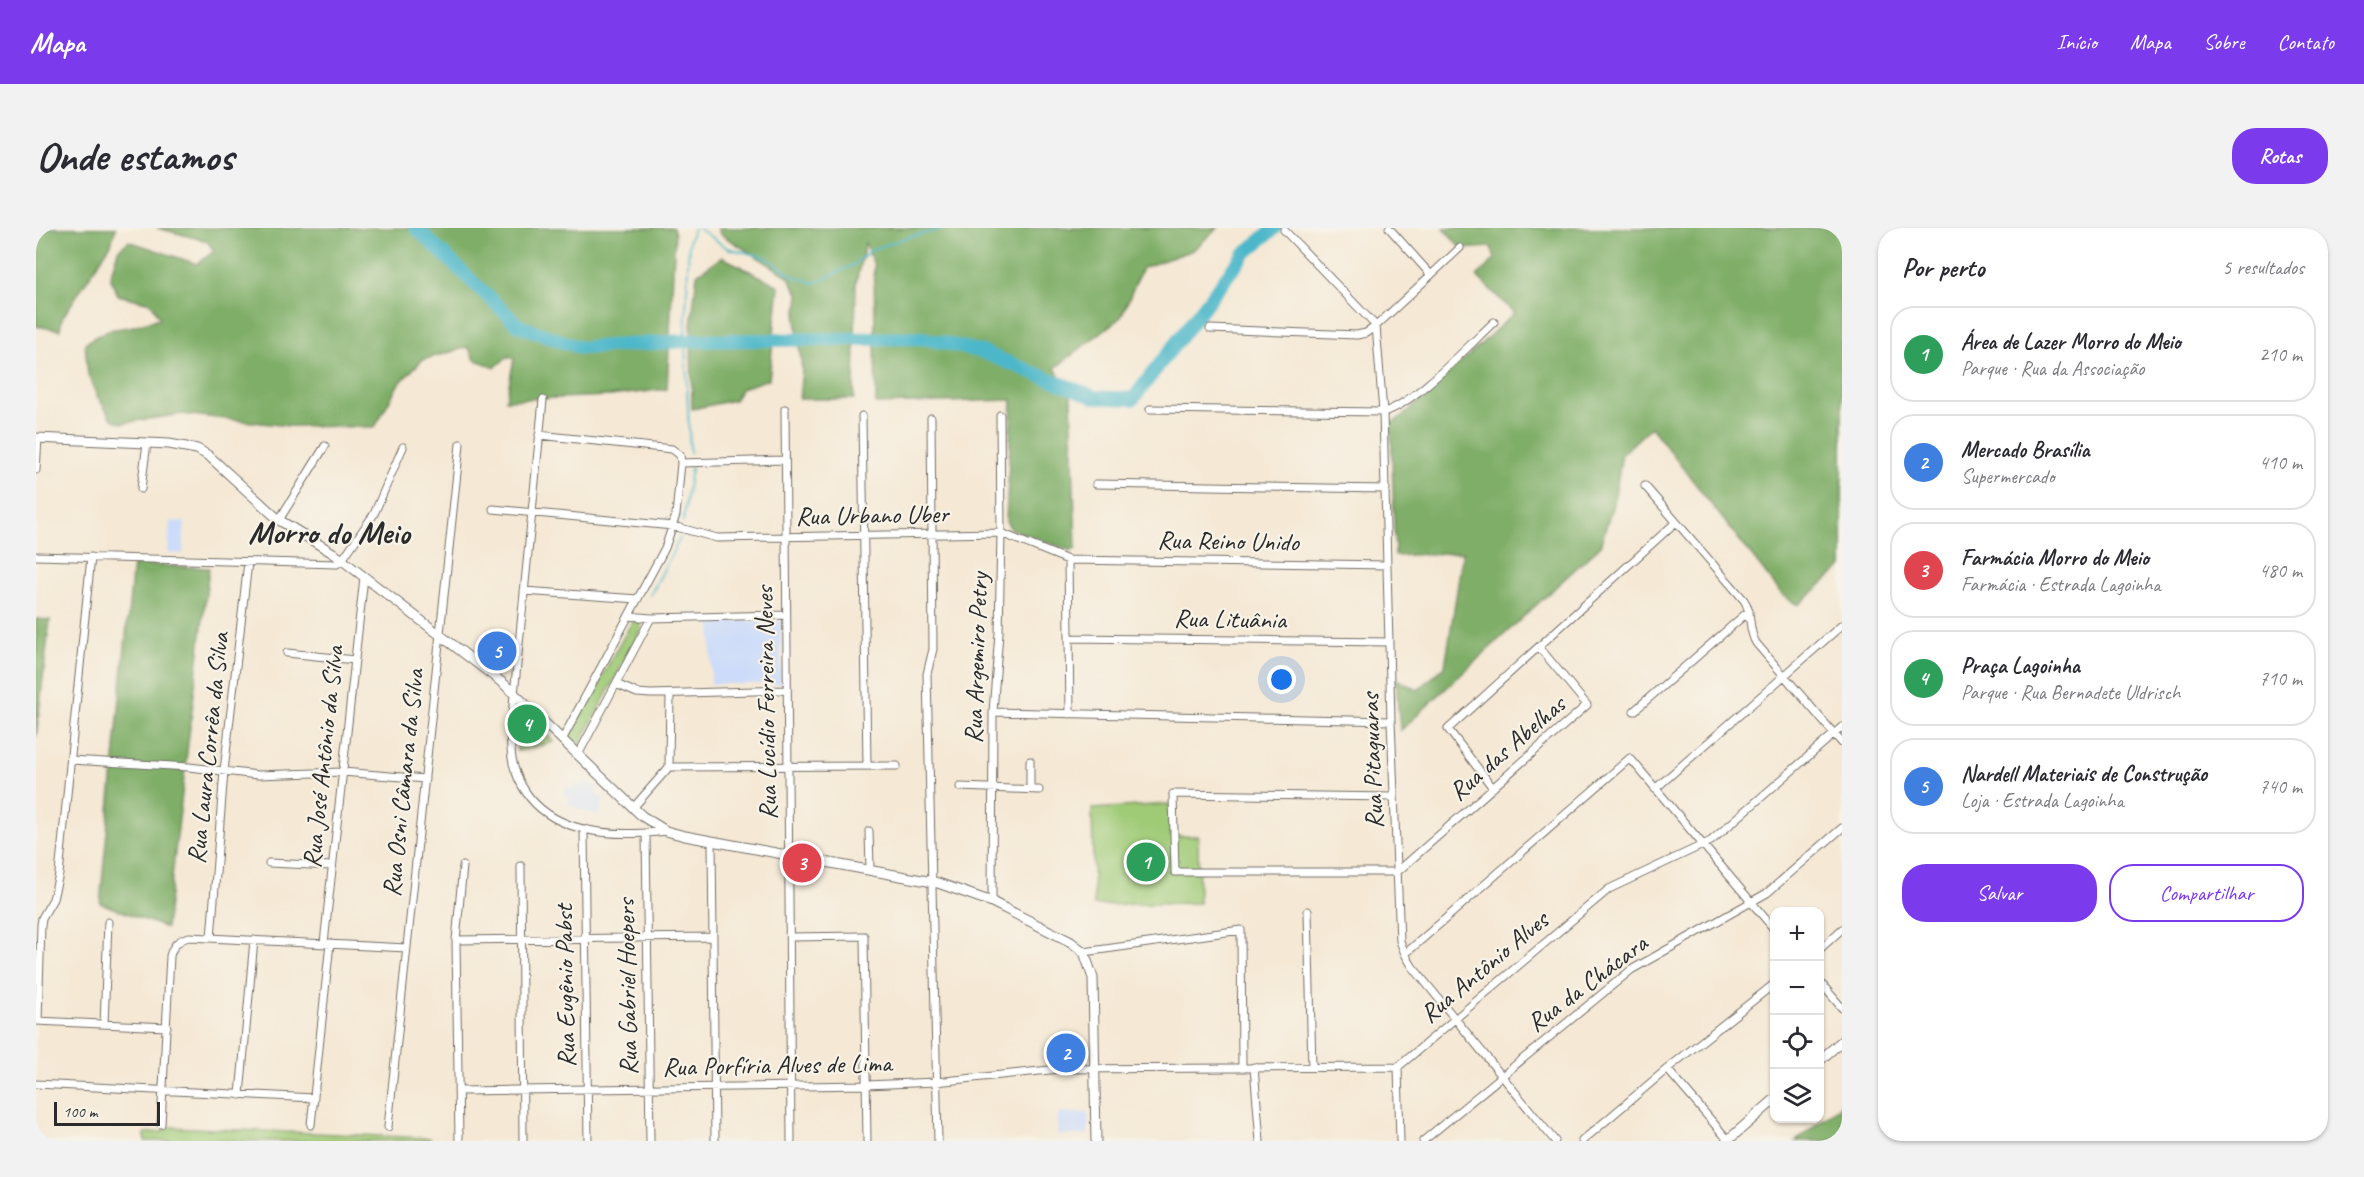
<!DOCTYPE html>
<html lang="pt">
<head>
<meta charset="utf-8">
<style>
  :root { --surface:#fff; --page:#f2f2f3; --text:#2b2b33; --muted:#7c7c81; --line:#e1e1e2; --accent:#7c3aed }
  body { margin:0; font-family:Caveat,sans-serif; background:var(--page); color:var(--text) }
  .controls { position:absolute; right:18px; bottom:18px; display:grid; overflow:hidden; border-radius:12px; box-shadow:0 2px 4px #0004 }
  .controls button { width:54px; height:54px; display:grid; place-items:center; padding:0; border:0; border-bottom:2px solid var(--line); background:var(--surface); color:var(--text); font:30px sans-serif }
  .scale { position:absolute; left:18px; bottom:15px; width:106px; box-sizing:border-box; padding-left:6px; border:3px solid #2b2b2b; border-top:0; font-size:16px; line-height:21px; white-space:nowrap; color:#2b2b2b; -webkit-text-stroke:4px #f7f3e8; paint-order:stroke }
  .you { position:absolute; left:1246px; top:452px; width:21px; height:21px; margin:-15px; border:4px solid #fff; border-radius:50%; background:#1a73e8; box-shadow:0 0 0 9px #1a73e833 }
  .badge { display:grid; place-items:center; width:39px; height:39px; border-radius:50%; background:var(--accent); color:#fff; font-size:20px; font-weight:700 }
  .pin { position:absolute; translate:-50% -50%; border:3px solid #fff; box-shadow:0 2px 6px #0006 }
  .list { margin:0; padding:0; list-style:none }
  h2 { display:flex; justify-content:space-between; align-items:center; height:78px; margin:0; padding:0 24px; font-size:26px }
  h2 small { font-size:20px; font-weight:400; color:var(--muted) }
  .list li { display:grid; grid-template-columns:39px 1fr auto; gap:18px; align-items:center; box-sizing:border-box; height:96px; margin:0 12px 12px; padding:0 12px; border:2px solid var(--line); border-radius:24px }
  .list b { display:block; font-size:22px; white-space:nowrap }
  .list p { margin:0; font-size:20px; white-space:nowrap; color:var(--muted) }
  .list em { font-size:20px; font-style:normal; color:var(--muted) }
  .actions { display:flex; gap:12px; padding:18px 24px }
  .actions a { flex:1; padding:14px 0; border:2px solid var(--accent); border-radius:24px; text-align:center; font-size:21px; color:var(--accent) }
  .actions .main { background:var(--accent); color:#fff }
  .icon { flex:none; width:33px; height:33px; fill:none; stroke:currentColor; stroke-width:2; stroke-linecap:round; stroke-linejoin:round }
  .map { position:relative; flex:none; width:1806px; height:913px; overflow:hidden; border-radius:24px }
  header { display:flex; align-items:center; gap:36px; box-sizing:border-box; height:84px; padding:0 30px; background:var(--accent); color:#fff }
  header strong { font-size:28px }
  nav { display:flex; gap:33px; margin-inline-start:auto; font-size:21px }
  .intro { display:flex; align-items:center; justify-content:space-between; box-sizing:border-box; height:144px; padding:0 36px }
  h1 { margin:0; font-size:42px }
  .button { padding:15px 27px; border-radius:24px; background:var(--accent); color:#fff; font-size:21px; font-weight:700 }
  main { display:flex; gap:36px; padding:0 36px }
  aside { flex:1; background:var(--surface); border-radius:24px; box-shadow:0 2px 4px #0004 }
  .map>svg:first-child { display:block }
  .built { fill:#ccdbf9 }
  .green { fill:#9fca76; stroke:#657a50; stroke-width:1.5 }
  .forest { fill:#7fae67; stroke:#556c49; stroke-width:1.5 }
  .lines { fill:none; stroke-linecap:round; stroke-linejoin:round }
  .stream { stroke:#4cb7c9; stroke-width:2 }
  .river { stroke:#4cb7c9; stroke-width:14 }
  .minor-casing { stroke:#726d66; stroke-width:9 }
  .major-casing { stroke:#726d66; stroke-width:11 }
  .minor { stroke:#fff; stroke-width:7 }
  .major { stroke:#fff; stroke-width:9 }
  .labels { text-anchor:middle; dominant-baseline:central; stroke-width:4.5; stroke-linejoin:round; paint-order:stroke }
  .street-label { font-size:26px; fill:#2b2b2b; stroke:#f7f3e8 }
  .district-label { font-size:32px; font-weight:bold; fill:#2b2b2b; stroke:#f7f3e8 }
</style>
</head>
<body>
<header>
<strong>Mapa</strong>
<nav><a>Início</a><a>Mapa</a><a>Sobre</a><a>Contato</a></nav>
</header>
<div class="intro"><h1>Onde estamos</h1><a class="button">Rotas</a></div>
<main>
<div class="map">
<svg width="1806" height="913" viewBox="0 0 1806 913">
  <rect width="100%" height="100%" fill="#f7f3e8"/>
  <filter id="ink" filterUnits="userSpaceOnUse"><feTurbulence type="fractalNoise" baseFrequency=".0167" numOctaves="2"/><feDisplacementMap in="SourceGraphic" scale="12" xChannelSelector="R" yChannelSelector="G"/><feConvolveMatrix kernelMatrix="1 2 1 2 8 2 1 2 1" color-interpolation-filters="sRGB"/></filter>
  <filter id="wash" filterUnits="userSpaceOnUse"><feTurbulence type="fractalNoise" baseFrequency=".008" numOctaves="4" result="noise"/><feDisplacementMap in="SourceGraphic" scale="24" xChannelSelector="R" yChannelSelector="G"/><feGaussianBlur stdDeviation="1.35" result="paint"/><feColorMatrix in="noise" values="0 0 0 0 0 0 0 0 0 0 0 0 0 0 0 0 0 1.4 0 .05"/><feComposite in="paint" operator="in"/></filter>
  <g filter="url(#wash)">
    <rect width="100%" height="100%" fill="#f5e8d4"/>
    <path class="built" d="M134 293 149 294 147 326 132 325Z
      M675 393H745V456H675Z
      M548 554 562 559 559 567 568 571 562 588 531 576 534 569 527 567 530 558 538 561 540 557 546 559Z
      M1022 885H1053L1052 907H1021Z"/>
    <path class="green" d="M600 392 605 396V401L544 516 538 515 533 508 596 394Z
      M482 478 518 514 481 523Z
      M1133 576 1135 608H1162L1163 675 1058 677 1056 581Z
      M133 899 394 910V913H109V905L125 904Z"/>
    <path class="forest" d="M0 0H80L75 16 26 90 24 102 0 98Z
      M121 0H637L639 6 631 161 574 168 470 172 478 131 473 128 459 139 439 132 432 119 386 132 362 157 339 199 253 198 146 186 87 195 76 191 61 168 52 147 49 115 72 102 94 99 124 90 115 75 82 67 74 49 82 22 93 13 161 36 178 23 171 13Z
      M682 0H1182L1157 22 1106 40 1085 89 1019 140 1035 169 1040 320 1035 323 975 301 970 293 976 172 840 176 838 37 829 15 820 55 818 171H763L766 141 760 91 763 67 752 48 684 6Z
      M1408 0H1806V339L1762 377 1747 368 1615 199 1586 226 1578 273 1564 318 1364 503 1360 451 1382 462 1409 438 1427 324 1359 328 1355 195 1365 190 1478 85 1441 48 1459 31 1455 19 1425 21Z
      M686 29 743 58 733 151 706 160 698 172 656 181 655 98 661 46Z
      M97 336 173 340 130 700 64 675Z
      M0 391 14 392 0 509Z
      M1806 876V913H1760Z"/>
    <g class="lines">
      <path class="stream" d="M662 0 691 20 729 29 757 48 779 55 817 37 835 22 869 10 911 0
        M654 225 649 113 653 12 658 0
        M647 295 655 240
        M614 368 644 310"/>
      <path class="river" d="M380 0 483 98 545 120 649 113 887 110 946 124 1058 169 1097 171 1208 26 1239 0"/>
    </g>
  </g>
  <g filter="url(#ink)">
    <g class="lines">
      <g class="minor-casing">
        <path id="minor" d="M1353 0 1395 47
          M1248 2 1340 98
          M1340 98 1347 184 1355 493 1364 713 1369 726 1376 738 1519 913
          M1174 101 1321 107 1330 105 1340 98 1424 20
          M507 172 477 477C475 498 472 523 479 542 501 607 573 610 630 603
          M749 181 755 913
          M1114 181 1347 184C1376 178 1433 117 1458 94
          M826 188 831 538
          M895 190 897 421 891 446 902 913
          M503 207 636 221 644 227 645 235 640 287 629 320 526 512
          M645 235 749 232
          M0 242 2 210
          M1060 256 1350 261
          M1609 258 1708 372C1717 385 1711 400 1720 415L1806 515
          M105 261 111 215
          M457 281 637 298 681 310 965 305 1032 332 1351 337
          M243 292 289 218
          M0 328 301 336 306 332 338 286 367 219
          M1032 332 1034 486
          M488 363 602 371
          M593 388 615 390 750 387
          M1034 410 1353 414
          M251 425 319 432
          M580 456 601 465 615 466 751 462
          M1598 483 1713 383
          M957 484 1355 493
          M542 527 615 390
          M35 532 153 539 222 547 307 544 389 551
          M994 533V561
          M633 539 861 538
          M924 559 1003 562
          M1457 560 1412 501 1640 294
          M1619 561 1806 397
          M1358 569 1137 566 1139 644H1361L1551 477 1503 419
          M597 580 633 539 634 466
          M548 603 552 913
          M833 603 834 641
          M610 605 614 913
          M676 614 679 913
          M233 635 296 638
          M485 638 487 913
          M956 674 957 484 963 405 965 305 964 187
          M1272 683 1276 839
          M754 709 828 708 831 913
          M175 710 188 543 212 334
          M420 712 677 709
          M288 715 328 349
          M1784 721 1806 701
          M1048 724 1205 702 1206 839
          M1369 726 1594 530 1738 701
          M1784 754 1806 780
          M0 793 131 799
          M2 793 5 697 6 690 17 671 23 646 55 329
          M68 796 72 694
          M1218 839 1224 913
          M1362 839 1364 913
          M1631 841 1693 913
          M0 856 278 870
          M422 863 830 857 900 854 1023 841 1362 839 1573 661 1675 613 1806 499
          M204 867 218 712
          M125 896 134 728C137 717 142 712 153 709L371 720
          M275 897 294 715
          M352 899 424 216
          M423 913 420 712 427 638
          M1387 913 1595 742 1731 665 1806 600
          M1546 913 1631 841 1738 756"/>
      </g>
      <g class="major-casing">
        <path id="major" d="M0 210 133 216 161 221 173 228 243 292 297 325 468 456 606 588 630 603 649 608 902 655 956 674 1035 714 1048 724 1057 750 1060 913
          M1784 832 1806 813
          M1691 913 1738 872"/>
      </g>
      <use href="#minor" class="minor"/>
      <use href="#major" class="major"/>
    </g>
  </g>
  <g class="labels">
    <g class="street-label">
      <text transform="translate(836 287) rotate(-1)">Rua Urbano Uber</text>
      <text transform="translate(1192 313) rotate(1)">Rua Reino Unido</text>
      <text transform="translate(1194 391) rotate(1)">Rua Lituânia</text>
      <text transform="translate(940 430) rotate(-88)">Rua Argemiro Petry</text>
      <text transform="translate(730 475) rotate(-91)">Rua Lucídio Ferreira Neves</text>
      <text transform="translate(172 520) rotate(-84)">Rua Laura Corrêa da Silva</text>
      <text transform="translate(1471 520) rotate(-41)">Rua das Abelhas</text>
      <text transform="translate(287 529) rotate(-84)">Rua José Antônio da Silva</text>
      <text transform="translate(1336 533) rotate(-92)">Rua Pitaguaras</text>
      <text transform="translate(367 555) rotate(-84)">Rua Osni Câmara da Silva</text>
      <text transform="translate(1448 739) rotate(-40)">Rua Antônio Alves</text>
      <text transform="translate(1551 755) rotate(-37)">Rua da Chácara</text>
      <text transform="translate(529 758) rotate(-91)">Rua Eugênio Pabst</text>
      <text transform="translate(591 759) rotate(-91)">Rua Gabriel Hoepers</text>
      <text transform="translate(741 837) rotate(-1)">Rua Porfíria Alves de Lima</text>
    </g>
    <g class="district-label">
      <text x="293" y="304">Morro do Meio</text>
    </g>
  </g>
</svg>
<div class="controls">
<button>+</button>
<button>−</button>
<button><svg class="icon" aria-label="locate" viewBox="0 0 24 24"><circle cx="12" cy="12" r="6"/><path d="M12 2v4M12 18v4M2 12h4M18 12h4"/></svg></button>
<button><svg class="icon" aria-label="layers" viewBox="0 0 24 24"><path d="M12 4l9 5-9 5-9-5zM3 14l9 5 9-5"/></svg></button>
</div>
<div class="scale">100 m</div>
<div class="you"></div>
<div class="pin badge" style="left:1110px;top:634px;background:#2e9e5b">1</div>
<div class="pin badge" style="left:1030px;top:825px;background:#3f7fe0">2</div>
<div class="pin badge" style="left:766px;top:635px;background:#e0444e">3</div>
<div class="pin badge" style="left:491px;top:496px;background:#2e9e5b">4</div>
<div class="pin badge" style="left:461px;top:423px;background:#3f7fe0">5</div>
</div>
<aside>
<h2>Por perto<small>5 resultados</small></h2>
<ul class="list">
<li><span class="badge" style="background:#2e9e5b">1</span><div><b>Área de Lazer Morro do Meio</b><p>Parque · Rua da Associação</p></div><em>210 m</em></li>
<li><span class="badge" style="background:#3f7fe0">2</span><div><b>Mercado Brasília</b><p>Supermercado</p></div><em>410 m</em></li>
<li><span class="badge" style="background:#e0444e">3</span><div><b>Farmácia Morro do Meio</b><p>Farmácia · Estrada Lagoinha</p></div><em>480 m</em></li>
<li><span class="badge" style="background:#2e9e5b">4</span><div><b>Praça Lagoinha</b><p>Parque · Rua Bernadete Uldrisch</p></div><em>710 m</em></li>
<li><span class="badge" style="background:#3f7fe0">5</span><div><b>Nardell Materiais de Construção</b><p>Loja · Estrada Lagoinha</p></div><em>740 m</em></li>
</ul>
<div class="actions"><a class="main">Salvar</a><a>Compartilhar</a></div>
</aside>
</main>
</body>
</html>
